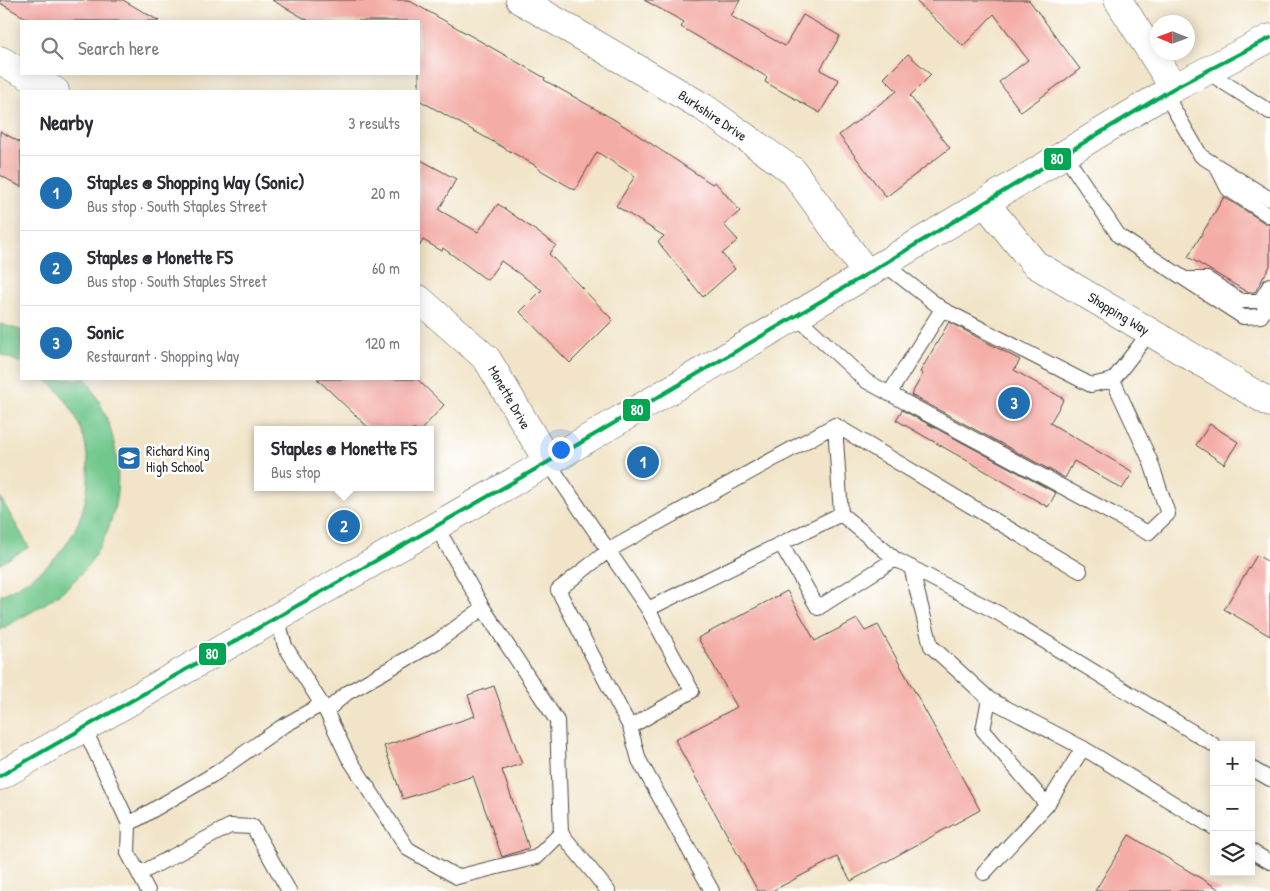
<!DOCTYPE html>
<html lang="en">
<head>
<meta charset="utf-8">
<style>
  :root { --surface:#fff; --page:#f2f2f3; --text:#2b2b33; --muted:#7c7c81; --line:#e1e1e2; --accent:#1f6fb2 }
  body { margin:0; font-family:"Patrick Hand",sans-serif; background:var(--page); color:var(--text) }
  .controls { position:absolute; right:15px; bottom:15px; display:grid; overflow:hidden; border-radius:0px; box-shadow:0 2px 12px #0003 }
  .controls button { width:45px; height:45px; display:grid; place-items:center; padding:0; border:0; border-bottom:1px solid var(--line); background:var(--surface); color:var(--text); font:25px sans-serif }
  .compass { position:absolute; left:1150px; top:15px; width:45px; height:45px; border-radius:50%; background:var(--surface); box-shadow:0 2px 12px #0003; rotate:271deg }
  .you { position:absolute; left:560px; top:449px; width:18px; height:18px; margin:-12px; border:4px solid #fff; border-radius:50%; background:#1a73e8; box-shadow:0 0 0 8px #1a73e833 }
  .badge { display:grid; place-items:center; width:32px; height:32px; border-radius:50%; background:var(--accent); color:#fff; font-size:16px; font-weight:700 }
  .pin { position:absolute; translate:-50% -50%; border:2px solid #fff; box-shadow:0 1px 5px #0006 }
  .popup { position:absolute; left:254px; top:426px; width:180px; height:65px; box-sizing:border-box; display:grid; place-content:center; border-radius:0px; background:var(--surface); filter:drop-shadow(0 1px 4px #0005); font-size:16px; white-space:nowrap; color:var(--muted) }
  .popup b { font-size:19px; color:var(--text) }
  .popup::after { content:''; position:absolute; left:50%; top:100%; margin-left:-10px; border:10px solid transparent; border-top-color:var(--surface) }
  .list { margin:0; padding:0; list-style:none }
  h2 { display:flex; justify-content:space-between; align-items:center; height:65px; margin:0; padding:0 20px; font-size:21px }
  h2 small { font-size:16px; font-weight:400; color:var(--muted) }
  .list li { display:grid; grid-template-columns:32px 1fr auto; gap:15px; align-items:center; box-sizing:border-box; height:75px; padding:0 20px; border-top:1px solid var(--line) }
  .list b { display:block; font-size:19px; white-space:nowrap }
  .list p { margin:0; font-size:16px; white-space:nowrap; color:var(--muted) }
  .list em { font-size:16px; font-style:normal; color:var(--muted) }
  .icon { flex:none; width:28px; height:28px; fill:none; stroke:currentColor; stroke-width:2; stroke-linecap:round; stroke-linejoin:round }
  .map { position:relative; flex:none; width:1270px; height:891px; overflow:hidden }
  .search { position:absolute; background:var(--surface); box-shadow:0 2px 12px #0003; left:20px; top:20px; width:400px; height:55px; display:flex; align-items:center; gap:12px; box-sizing:border-box; padding:0 18px; border-radius:0px; color:var(--muted); font-size:19px }
  .panel { position:absolute; background:var(--surface); box-shadow:0 2px 12px #0003; left:20px; top:90px; width:400px; height:290px; border-radius:0px }
  .map>svg:first-child { display:block }
  .green { fill:#71c78c; stroke:#4e795c }
  .building { fill:#f4aca6 }
  .lines { fill:none; stroke-linecap:round; stroke-linejoin:round }
  .service-casing { stroke:#494743; stroke-width:16 }
  .minor-casing { stroke:#494743; stroke-width:29 }
  .tertiary-casing { stroke:#494743; stroke-width:29 }
  .primary-casing { stroke:#494743; stroke-width:29 }
  .service { stroke:#fff; stroke-width:14 }
  .minor { stroke:#fff; stroke-width:28 }
  .tertiary { stroke:#fff; stroke-width:28 }
  .primary { stroke:#fff; stroke-width:28 }
  .bus-1-casing { stroke:#fff; stroke-width:8 }
  .bus-1 { stroke:#00a651; stroke-width:4 }
  .labels { text-anchor:middle; dominant-baseline:central; stroke-width:5; stroke-linejoin:round; paint-order:stroke }
  .street-label { font-size:14px; fill:#2b2b2b; stroke:#fff }
  .poi-label { font-size:14px; fill:#2b2b2b; stroke:#fff; text-anchor:start }
  .line-badge { stroke:#fff; stroke-width:2 }
  .badge-label { font-size:14px; text-anchor:middle; font-weight:bold; fill:#fff }
</style>
</head>
<body>
<div class="map">
<svg width="1270" height="891" viewBox="0 0 1270 891">
  <rect width="100%" height="100%" fill="#fff"/>
  <filter id="ink" filterUnits="userSpaceOnUse"><feTurbulence type="fractalNoise" baseFrequency=".02" numOctaves="2"/><feDisplacementMap in="SourceGraphic" scale="10" xChannelSelector="R" yChannelSelector="G"/><feConvolveMatrix kernelMatrix="1 2 1 2 8 2 1 2 1" color-interpolation-filters="sRGB"/></filter>
  <filter id="wash" filterUnits="userSpaceOnUse"><feTurbulence type="fractalNoise" baseFrequency=".0096" numOctaves="4" result="noise"/><feDisplacementMap in="SourceGraphic" scale="20" xChannelSelector="R" yChannelSelector="G"/><feGaussianBlur stdDeviation="1.12" result="paint"/><feColorMatrix in="noise" values="0 0 0 0 0 0 0 0 0 0 0 0 0 0 0 0 0 1.4 0 .05"/><feComposite in="paint" operator="in"/></filter>
  <g filter="url(#wash)">
    <rect width="100%" height="100%" fill="#f1e4c8"/>
    <path class="green" d="M0 324 21 330V363L0 354Z
      M45 379H86C128 441 131 518 79 576 57 600 27 614 0 630V596C20 585 41 574 56 557 102 508 99 421 45 379Z
      M0 497 29 547 0 564Z"/>
    <g id="blocks">
      <path class="building" d="M0 0H123L159 21H31L0 3Z
        M272 0H408L545 78 544 80 615 120 712 184 715 182 740 211 724 225 738 240 722 254 735 269 703 297 658 242 664 236 616 206 635 176 597 152 575 190 537 168 538 167 419 100V21H309Z
        M644 0H740L731 16 785 46 803 15 840 36 820 70 839 80 820 113 765 82 767 77 681 27 684 22Z
        M915 0H1029L1080 69 1021 112 999 82 1028 60 994 14 963 46Z
        M908 54 931 75 910 96 950 148 886 197 839 135 897 91 884 78Z
        M0 131 21 143V187L0 175Z
        M419 159 456 179 439 210 478 232 498 204 556 245 549 254 613 320 570 363 520 312 542 290 501 261 487 280 443 248 442 251 423 240 419 247Z
        M1224 197 1265 223 1270 225V266L1255 292H1247L1188 257Z
        M949 322 1020 360 1014 370 1064 399 1050 423 1133 472 1122 489 1074 461 1065 478 911 395 923 374 920 372Z
        M317 379H417L444 405 421 430H371Z
        M902 410 1056 493 1048 507 896 420Z
        M1210 424 1238 442 1224 464 1196 445Z
        M1257 555 1270 563V636L1224 609Z
        M787 591 815 641 857 619 865 631 878 625 980 810 851 881 837 857 772 891H758L675 740 737 707 698 638Z
        M494 686 522 764 502 770 529 848 502 857 473 776 403 799 384 746 475 716 468 695Z
        M1129 835 1222 891H1095Z"/>
    </g>
  </g>
  <g filter="url(#ink)">
    <use href="#blocks" fill-opacity="0" stroke="#494743" stroke-width="1"/>
    <g class="lines">
      <g class="service-casing">
        <path id="service" d="M1206 71 1270 112
          M1165 94 1201 156 1270 199
          M1064 154 1119 236 1243 317 1261 316 1270 301
          M1216 165 1228 189 1270 216
          M884 264 942 309 1091 385 1113 380 1150 332
          M1186 279H1207L1241 301H1260L1270 285
          M796 316 866 381 1148 533 1168 514 1150 460 1113 380
          M889 394 942 309
          M835 425 841 514
          M548 462 648 609 692 691 630 727 558 590 609 550 835 425 1080 571
          M781 544 818 608 895 559
          M911 567 931 646 989 699 1083 748 1214 828
          M648 609 841 514 895 559 1000 614 1214 745
          M277 617 285 646 326 711 348 757 408 849 457 877 537 857 561 833 557 721 483 608 436 526
          M989 699 983 730 1047 805 1083 748
          M326 711 347 693 438 641 483 608
          M630 727 639 760 712 891
          M84 728 129 824
          M1251 768 1270 779
          M561 833 608 891
          M1251 851 1270 862
          M984 873 1047 805
          M139 874 230 826 253 827 289 891
          M148 891 128 853 129 824 216 773 280 728 322 704"/>
      </g>
      <g class="minor-casing">
        <path id="minor" d="M520 0 703 107 793 171 867 274
          M1118 0 1174 88
          M0 60 21 72
          M25 74 55 91
          M419 299 487 359 548 462"/>
      </g>
      <g class="tertiary-casing">
        <path id="tertiary" d="M985 203 1035 264 1270 403"/>
      </g>
      <g class="primary-casing">
        <path id="primary" d="M0 776 548 462 867 274 1174 88 1270 38"/>
      </g>
      <use href="#service" class="service"/>
      <use href="#minor" class="minor"/>
      <use href="#tertiary" class="tertiary"/>
      <use href="#primary" class="primary"/>
      <g class="bus-1-casing">
        <path id="bus-1" d="M0 776 548 462 867 274 1174 88 1270 38"/>
      </g>
      <use href="#bus-1" class="bus-1"/>
    </g>
  </g>
  <defs>
    <g id="school-square" transform="scale(1.25)"><rect x="-9" y="-9" width="18" height="18" rx="4" fill="#1f6fb2" stroke="#fff"/><path d="M0-5L7-2L0 1L-7-2ZM-4 1L0 2.5L4 1V4Q0 6-4 4Z" fill="#fff"/></g>
  </defs>
  <g fill-rule="evenodd">
    <use href="#school-square" x="129" y="458"/>
  </g>
  <g class="labels">
    <g class="street-label">
      <text transform="translate(713 115) rotate(34)">Burkshire Drive</text>
      <text transform="translate(1119 313) rotate(31)">Shopping Way</text>
      <text transform="translate(510 397) rotate(60)">Monette Drive</text>
    </g>
    <g class="poi-label">
      <text x="146" y="450">Richard King<tspan x="146" dy="16">High School</tspan></text>
    </g>
  </g>
  <g class="line-badge">
    <rect x="1043" y="147" width="29" height="24" rx="5" fill="#00a651"/>
    <rect x="622" y="398" width="29" height="24" rx="5" fill="#00a651"/>
    <rect x="198" y="642" width="29" height="24" rx="5" fill="#00a651"/>
  </g>
  <g class="badge-label">
    <text x="1057" y="164">80</text>
    <text x="637" y="415">80</text>
    <text x="212" y="659">80</text>
  </g>
</svg>
<div class="controls">
<button>+</button>
<button>−</button>
<button><svg class="icon" aria-label="layers" viewBox="0 0 24 24"><path d="M12 4l9 5-9 5-9-5zM3 14l9 5 9-5"/></svg></button>
</div>
<svg class="compass" viewBox="-18 -18 36 36"><path d="M0-13l5 13h-10z" fill="#e53935"/><path d="M0 13l5-13h-10z" fill="#7c7c81"/></svg>
<div class="you"></div>
<div class="pin badge" style="left:643px;top:462px">1</div>
<div class="pin badge" style="left:344px;top:526px">2</div>
<div class="popup"><b>Staples @ Monette FS</b>Bus stop</div>
<div class="pin badge" style="left:1014px;top:403px">3</div>
<div class="search"><svg class="icon" aria-label="search" viewBox="0 0 24 24"><circle cx="10" cy="10" r="6"/><path d="M15 15l6 6"/></svg>Search here</div>
<section class="panel">
<h2>Nearby<small>3 results</small></h2>
<ul class="list">
<li><span class="badge">1</span><div><b>Staples @ Shopping Way (Sonic)</b><p>Bus stop · South Staples Street</p></div><em>20 m</em></li>
<li><span class="badge">2</span><div><b>Staples @ Monette FS</b><p>Bus stop · South Staples Street</p></div><em>60 m</em></li>
<li><span class="badge">3</span><div><b>Sonic</b><p>Restaurant · Shopping Way</p></div><em>120 m</em></li>
</ul>
</section>
</div>
</body>
</html>
